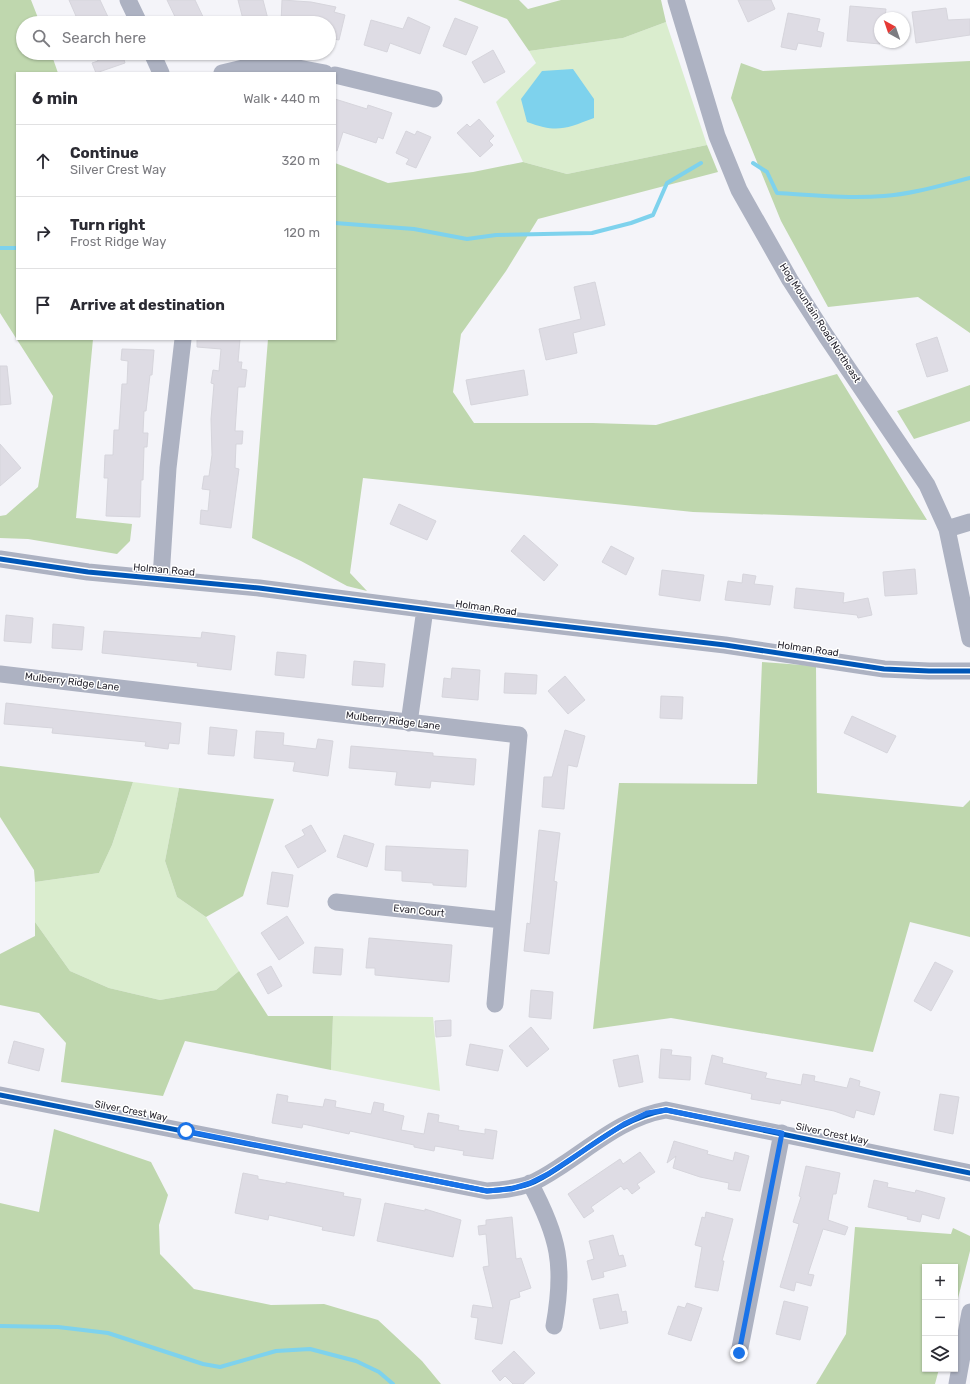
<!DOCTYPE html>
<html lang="en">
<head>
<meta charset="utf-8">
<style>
  :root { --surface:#fff; --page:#f7f7f7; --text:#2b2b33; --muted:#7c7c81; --line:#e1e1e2 }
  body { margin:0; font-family:Rubik,sans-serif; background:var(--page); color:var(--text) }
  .controls { position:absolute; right:12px; bottom:12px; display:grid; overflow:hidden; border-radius:0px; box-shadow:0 1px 3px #0004 }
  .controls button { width:36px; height:36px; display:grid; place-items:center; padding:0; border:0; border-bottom:1px solid var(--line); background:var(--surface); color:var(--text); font:20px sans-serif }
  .compass { position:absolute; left:874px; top:12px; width:36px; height:36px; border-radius:50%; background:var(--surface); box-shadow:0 1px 3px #0004; rotate:320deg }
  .stop { position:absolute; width:12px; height:12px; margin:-9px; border:3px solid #1a73e8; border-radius:50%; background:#fff }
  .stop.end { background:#1a73e8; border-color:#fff; box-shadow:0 1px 4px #0008 }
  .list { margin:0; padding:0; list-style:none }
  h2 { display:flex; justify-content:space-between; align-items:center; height:52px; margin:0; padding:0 16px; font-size:17px }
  h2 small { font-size:13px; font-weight:400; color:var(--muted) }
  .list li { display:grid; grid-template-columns:26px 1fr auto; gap:12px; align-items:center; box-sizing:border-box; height:72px; padding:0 16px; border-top:1px solid var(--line) }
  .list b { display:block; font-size:15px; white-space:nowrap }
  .list p { margin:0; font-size:13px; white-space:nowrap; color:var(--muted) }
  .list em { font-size:13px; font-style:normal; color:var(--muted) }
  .icon { flex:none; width:22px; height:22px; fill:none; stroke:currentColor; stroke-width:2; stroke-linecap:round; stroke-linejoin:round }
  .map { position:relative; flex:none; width:970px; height:1384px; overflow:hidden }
  .search { position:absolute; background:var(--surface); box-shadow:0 1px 3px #0004; left:16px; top:16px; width:320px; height:44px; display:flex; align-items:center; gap:10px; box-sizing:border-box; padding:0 14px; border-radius:22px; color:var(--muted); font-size:15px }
  .panel { position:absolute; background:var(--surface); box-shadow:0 1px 3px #0004; left:16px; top:72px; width:320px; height:268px; border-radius:0px }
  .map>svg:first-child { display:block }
  .green { fill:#daedce }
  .forest { fill:#bfd7ae }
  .water { fill:#7ed2ed }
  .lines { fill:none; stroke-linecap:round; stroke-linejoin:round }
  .stream { stroke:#7ed2ed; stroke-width:4 }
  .building { fill:#dedce4; stroke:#d6d5dc }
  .minor { stroke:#adb2c2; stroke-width:17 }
  .cycleway-casing { stroke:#fff; stroke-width:8 }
  .cycleway { stroke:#0057b8; stroke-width:5 }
  .route { stroke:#1a73e8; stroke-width:5 }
  .labels { text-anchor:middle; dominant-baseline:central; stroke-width:3; stroke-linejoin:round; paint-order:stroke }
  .street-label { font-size:10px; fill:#211f29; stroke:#fff }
</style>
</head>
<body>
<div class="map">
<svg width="970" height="1384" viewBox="0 0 970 1384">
  <rect width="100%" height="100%" fill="#f4f4f9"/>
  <path class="green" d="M666 22 707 145 567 174 523 162 496 102 536 63 529 51 623 38Z
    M133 782 179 788 165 861 177 897 206 917 239 971 216 990 160 1000 109 988 70 971 35 922V882L99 873 112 845Z
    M333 1016 433 1017 440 1091 331 1070Z"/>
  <path class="forest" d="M0 0H31L40 23H23V53H51L58 73H17V339H93L76 518 132 524 130 541 117 554 28 539 0 538V516L6 515 38 487 53 396 0 313Z
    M458 0H519L528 9 561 0H661L666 22 623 38 529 51 507 19Z
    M970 61V333L918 297 828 307 781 221 731 98 741 63 763 71Z
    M707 145 718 172 538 219 506 271 461 334 453 392 474 423H593L656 425 837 374 927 520 693 512 363 478 350 573 367 591 347 586 301 561 252 538 268 339H335V163L388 183 473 172 523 162 567 174Z
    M970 385V421L914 439 897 411Z
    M762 662 816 666 817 793 963 807 970 800V937L910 922 873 1052 671 1018 593 1029 619 783 757 784Z
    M0 766 133 782 112 845 99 873 35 882 34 870 0 817Z
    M179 788 274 799 243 896 206 917 177 897 165 861Z
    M35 922 70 971 109 988 160 1000 216 990 239 971 268 1016H333L331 1070 185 1041 163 1096 61 1082 66 1043 39 1013 0 1005V954L35 936Z
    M54 1129 151 1162 168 1195 159 1225 160 1254 194 1289 271 1305 324 1304 378 1320 422 1361 441 1384H0V1203L39 1212Z
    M855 1227 951 1234 953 1228 970 1236V1251L955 1310V1267H925V1369H939L935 1384H816L846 1334Z"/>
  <path class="water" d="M573 69 594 99V118C565 129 557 133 527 122L521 99 542 71Z"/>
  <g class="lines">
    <path class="stream" d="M753 163 767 172 777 193C812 195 848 199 884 196 913 194 942 185 970 178
      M335 223 414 229 467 239 496 235 592 233 631 223 653 215 667 183 701 163
      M0 248H17
      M0 1326 58 1327 108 1333 203 1364 220 1367 276 1351 310 1349 356 1361 379 1372 393 1384"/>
  </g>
  <path class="building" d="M69 0H100L108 17 104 18 106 23H79Z
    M167 0H195L206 23H178Z
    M238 0H263L269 23H244Z
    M282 0 311 2 336 7 334 12 345 15 339 40 329 38V23H281Z
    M738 0H771L775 9 748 22Z
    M850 6 886 9 885 18H880V44L847 41Z
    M946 8 948 20 970 19V35L916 43 912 12Z
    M788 13 820 19 817 31 824 33 821 47 798 43 796 50 781 47Z
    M408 17 430 27 420 54 390 43 387 52 364 45 371 20 403 29Z
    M455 18 478 27 466 55 443 46Z
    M493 50 505 72 484 83 472 62Z
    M96 53H122L125 63 96 73 92 63 98 61Z
    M335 99 367 109 368 105 392 113 383 139 378 137 376 143 343 132 337 151 335 150Z
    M479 119 494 136 489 141 493 145 480 157 457 133 467 124 470 127Z
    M406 131 415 135 417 131 431 137 416 168 406 164 409 159 396 153Z
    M595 282 605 325 573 333 577 353 546 360 539 329 581 319 574 287Z
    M937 337 948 371 927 377 916 344Z
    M197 339H240L238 362H242L241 369 247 370 245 387H238L235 431H243L242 444H236L235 468 239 469 231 528 200 524 201 510 208 511 210 490 202 489 204 476H209L212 455 211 419 214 384 211 383 213 370 219 371 221 349 197 347Z
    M122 349 154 350 152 375H150L146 411H144L143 433H148L147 447H144L143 480H141L140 517 106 516 108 478H104L105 455H113L114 430H119L122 384H127L128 361 121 360Z
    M0 366H7L11 404 0 405Z
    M524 370 528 395 471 405 466 380Z
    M0 444 21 468 0 486Z
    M399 504 436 521 427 540 390 524Z
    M524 535 558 565 544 581 511 551Z
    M611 546 634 558 626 575 602 562Z
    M915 569 917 594 885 596 883 572Z
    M662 570 704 575 700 601 659 595Z
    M743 574 756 576 754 584 773 586 770 605 725 600 728 581 742 583Z
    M796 588 844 593 843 603 868 598 872 615 858 618 857 615 794 608Z
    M6 615 33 618 31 643 4 641Z
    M53 624 84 627 82 650 52 648Z
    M104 631 201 638 202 632 235 636 231 670 197 666 198 663 102 653Z
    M277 652 306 655 304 678 275 675Z
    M354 661 385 664 383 687 352 685Z
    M452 668 480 670 478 700 442 697 444 678 451 679Z
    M505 673 537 675 536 694 504 693Z
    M565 676 585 700 568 714 548 691Z
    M661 696 683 697 682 719 660 718Z
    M6 703 181 723 179 744 169 743 168 749 145 746 146 742 52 733 53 728 4 724Z
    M852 716 896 736 887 753 844 733Z
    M210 727 237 730 234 756 208 754Z
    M565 730 585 736 577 767 568 765 564 809 542 807 544 777H552Z
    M256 731 284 733 283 745 316 749 318 739 333 741 328 776 293 771 295 762 254 758Z
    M351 746 433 753V756L476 759 474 785 431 781 430 788 395 785 397 772 349 768Z
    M311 825 326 851 298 868 285 846 305 835 302 830Z
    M539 830 560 833 554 881 557 882 549 954 524 951 527 923 530 924Z
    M344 835 374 844 367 867 337 857Z
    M386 846 468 850 466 887 433 885V883L402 881V871L385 870Z
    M272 872 293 875 288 907 267 904Z
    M287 916 304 943 279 960 261 933Z
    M369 938 452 945 449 982 375 975V968H366Z
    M315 947 343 949 341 975 313 973Z
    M935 962 953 971 931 1011 914 1001Z
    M271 966 282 986 268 994 257 974Z
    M531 990 553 992 551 1019 529 1017Z
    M451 1020V1036L436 1037 435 1021Z
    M531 1027 549 1049 527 1067 509 1046Z
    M14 1041 44 1049 39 1071 8 1063Z
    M470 1044 503 1050 498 1071 466 1065Z
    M661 1049 672 1050 671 1055 691 1057 690 1080 659 1078Z
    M638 1055 643 1082 619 1087 613 1060Z
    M712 1055 723 1058 722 1063 767 1073 765 1078 801 1085 803 1074 815 1076 814 1081 847 1088 850 1078 860 1081 859 1086 880 1092 874 1115 856 1110 854 1118 834 1111 781 1100 780 1104 751 1099 752 1094 705 1084Z
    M277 1094 288 1096 287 1102 323 1107 325 1099 336 1101 335 1107 371 1114 374 1102 384 1104 383 1111 404 1116 401 1130 424 1134 428 1113 439 1115 438 1122 459 1126 458 1130 485 1134V1129L497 1131 493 1159 463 1155 464 1151 435 1146 434 1151 414 1147V1145L350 1131 349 1134 303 1124 302 1128 272 1123Z
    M940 1094 959 1097 953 1134 934 1130Z
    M674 1141 708 1151 707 1154 733 1161 735 1152 749 1156 740 1191 728 1189 729 1183 700 1177 673 1168 676 1156 667 1163Z
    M640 1152 655 1172 637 1184 640 1188 632 1194 627 1188 624 1190 621 1186 591 1207 594 1211 584 1218 568 1194 620 1159 623 1164Z
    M806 1166 840 1173 836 1194H833L828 1220 848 1227 845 1235 823 1229 808 1274 814 1275 811 1286 796 1282 794 1291 780 1287 799 1224 793 1222 801 1197 799 1196Z
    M243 1173 258 1176V1179L286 1184V1182L344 1193 343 1196 361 1199 354 1236 322 1230 323 1227 269 1215 268 1220 235 1213Z
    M874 1180 888 1183 887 1187 915 1193 916 1190 945 1198 939 1219 922 1214 920 1222 907 1219 908 1217 868 1207Z
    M385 1203 425 1211V1209L461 1220 453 1257 377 1241Z
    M706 1212 733 1219 722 1261H724L718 1291 695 1287 702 1247 695 1245 702 1217 705 1218Z
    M512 1217 516 1259 521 1258 531 1288 519 1292 520 1297 510 1300 502 1344 475 1339 478 1318 471 1317 473 1305 493 1308 483 1267 489 1266 486 1234 479 1235 478 1226 486 1225V1220Z
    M613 1235 619 1256 623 1255 626 1266 603 1272 604 1277 592 1280 587 1261 594 1259 589 1241Z
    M618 1294 622 1312 626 1311 628 1323 600 1329 593 1299Z
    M784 1301 808 1307 800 1340 776 1334Z
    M687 1303 702 1308 691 1341 668 1334 678 1306 685 1308Z
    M514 1351 535 1373 523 1384H513L505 1376 500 1381 492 1371Z"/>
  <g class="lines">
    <path class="minor" d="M128 0 139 23
      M676 0 717 136 739 190 790 280 826 336 927 485 947 529 970 639
      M152 53 161 73
      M222 73 260 64H277L325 73
      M335 75 434 99
      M947 529 970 522
      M0 559 88 572 259 588 492 618 725 645 884 669 929 671H970
      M161 578 168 468 183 339
      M0 674 519 735 495 1004
      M409 723 425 609
      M336 902 502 920
      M0 1095 487 1191C501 1190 515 1189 529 1184 542 1179 553 1171 564 1164 597 1142 626 1117 666 1110L970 1173
      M530 1183C559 1237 565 1266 554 1326
      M739 1353 782 1133
      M957 1384 970 1312"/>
    <g class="cycleway-casing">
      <path id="cycleway" d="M0 559 88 572 259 588 492 618 725 645 884 669 929 671H970
        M0 1095 487 1191C501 1190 515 1189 529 1184 542 1179 553 1171 564 1164 597 1142 626 1117 666 1110L970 1173"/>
    </g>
    <use href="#cycleway" class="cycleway"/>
  </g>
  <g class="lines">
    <path class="route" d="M186 1131 487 1191 511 1189 530 1183 548 1174 624 1124 647 1113 666 1110 782 1133 739 1353"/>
  </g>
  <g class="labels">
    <g class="street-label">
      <text transform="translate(820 323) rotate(57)">Hog Mountain Road Northeast</text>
      <text transform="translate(164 570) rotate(5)">Holman Road</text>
      <text transform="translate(486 608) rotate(8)">Holman Road</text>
      <text transform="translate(808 649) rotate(8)">Holman Road</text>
      <text transform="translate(72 682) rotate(7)">Mulberry Ridge Lane</text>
      <text transform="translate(393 721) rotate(7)">Mulberry Ridge Lane</text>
      <text transform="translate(419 911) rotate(6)">Evan Court</text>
      <text transform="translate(131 1111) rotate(11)">Silver Crest Way</text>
      <text transform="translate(832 1134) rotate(12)">Silver Crest Way</text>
    </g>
  </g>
</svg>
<div class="controls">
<button>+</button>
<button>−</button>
<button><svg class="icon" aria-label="layers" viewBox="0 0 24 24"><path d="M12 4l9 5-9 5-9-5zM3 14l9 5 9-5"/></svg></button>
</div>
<svg class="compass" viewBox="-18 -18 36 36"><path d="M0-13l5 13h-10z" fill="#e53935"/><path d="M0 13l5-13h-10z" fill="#7c7c81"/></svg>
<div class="stop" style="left:186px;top:1131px"></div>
<div class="stop end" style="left:739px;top:1353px"></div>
<div class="search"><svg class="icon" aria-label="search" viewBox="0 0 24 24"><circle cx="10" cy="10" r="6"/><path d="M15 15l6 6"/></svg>Search here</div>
<section class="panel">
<h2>6 min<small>Walk · 440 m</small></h2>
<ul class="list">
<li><svg class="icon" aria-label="ahead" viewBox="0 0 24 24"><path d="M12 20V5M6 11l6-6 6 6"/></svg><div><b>Continue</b><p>Silver Crest Way</p></div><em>320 m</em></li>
<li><svg class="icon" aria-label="right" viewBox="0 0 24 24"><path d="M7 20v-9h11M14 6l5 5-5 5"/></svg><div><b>Turn right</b><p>Frost Ridge Way</p></div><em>120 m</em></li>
<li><svg class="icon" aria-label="arrive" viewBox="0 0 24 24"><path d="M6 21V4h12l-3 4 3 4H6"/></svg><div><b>Arrive at destination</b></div></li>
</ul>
</section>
</div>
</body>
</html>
